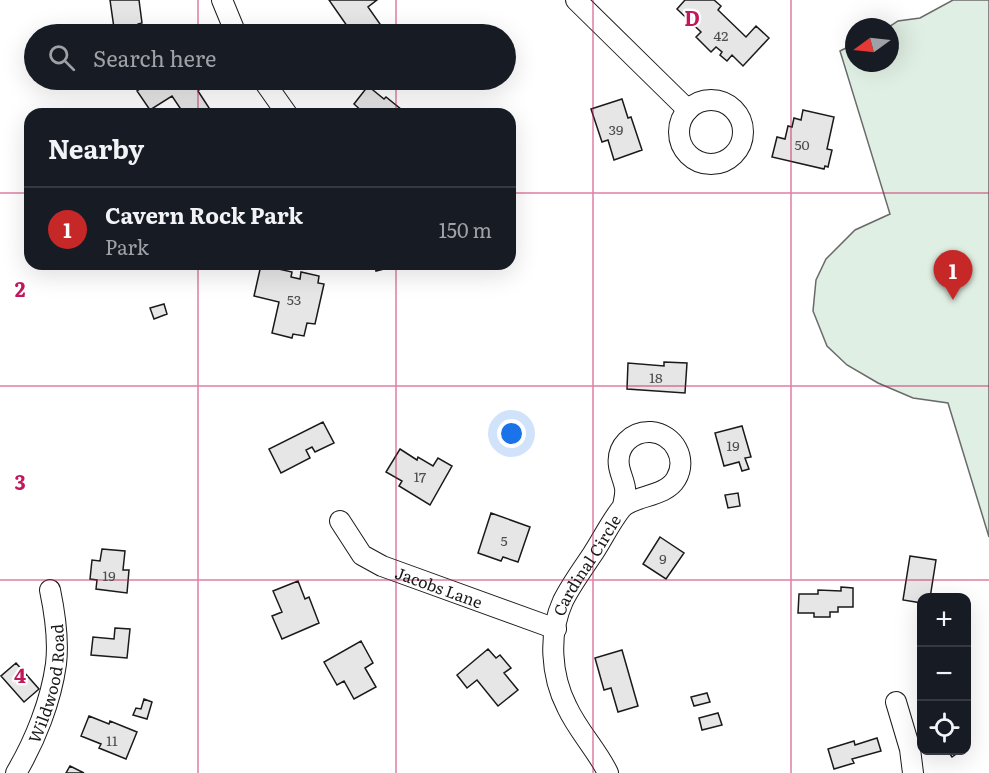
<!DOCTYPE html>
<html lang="en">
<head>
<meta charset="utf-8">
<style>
  :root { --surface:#171b24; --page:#242831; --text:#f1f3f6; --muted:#9ea1a6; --line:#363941; --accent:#c62828 }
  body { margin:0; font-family:Literata,serif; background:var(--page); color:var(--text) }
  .controls { position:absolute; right:18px; bottom:18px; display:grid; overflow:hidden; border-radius:12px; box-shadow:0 6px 24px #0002 }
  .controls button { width:54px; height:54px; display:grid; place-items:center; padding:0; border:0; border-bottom:2px solid var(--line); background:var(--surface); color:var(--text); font:30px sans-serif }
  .compass { position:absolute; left:845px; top:18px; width:54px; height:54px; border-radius:50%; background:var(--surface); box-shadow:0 6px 24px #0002; rotate:255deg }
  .you { position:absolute; left:512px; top:434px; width:21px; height:21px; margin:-15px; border:4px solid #fff; border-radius:50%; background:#1a73e8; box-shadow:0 0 0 9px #1a73e833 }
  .badge { display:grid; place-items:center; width:39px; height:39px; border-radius:50%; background:var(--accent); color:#fff; font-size:20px; font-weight:700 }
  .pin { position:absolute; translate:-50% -50px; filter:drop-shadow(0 2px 3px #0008) }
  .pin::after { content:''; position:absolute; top:32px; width:21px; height:18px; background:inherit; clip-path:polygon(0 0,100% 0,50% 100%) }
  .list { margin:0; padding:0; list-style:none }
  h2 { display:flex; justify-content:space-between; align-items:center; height:78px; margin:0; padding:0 24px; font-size:26px }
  h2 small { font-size:20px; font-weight:400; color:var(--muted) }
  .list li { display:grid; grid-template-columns:39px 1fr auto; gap:18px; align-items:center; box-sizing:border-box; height:84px; padding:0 24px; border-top:2px solid var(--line) }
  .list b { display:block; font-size:22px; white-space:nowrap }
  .list p { margin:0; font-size:20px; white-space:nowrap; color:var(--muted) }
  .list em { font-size:20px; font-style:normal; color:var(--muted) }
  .icon { flex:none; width:33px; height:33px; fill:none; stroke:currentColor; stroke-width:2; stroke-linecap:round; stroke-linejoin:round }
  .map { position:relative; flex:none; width:989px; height:773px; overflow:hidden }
  .search { position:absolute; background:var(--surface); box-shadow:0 6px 24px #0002; left:24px; top:24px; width:492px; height:66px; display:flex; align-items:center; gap:15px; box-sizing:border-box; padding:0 21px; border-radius:33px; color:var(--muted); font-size:22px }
  .panel { position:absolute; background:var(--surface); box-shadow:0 6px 24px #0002; left:24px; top:108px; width:492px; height:162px; border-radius:18px }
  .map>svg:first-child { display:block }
  .green { fill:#e0efe3; stroke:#6a6a6a; stroke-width:1.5 }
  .building { fill:#e6e6e6; stroke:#1a1a1a; stroke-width:1.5 }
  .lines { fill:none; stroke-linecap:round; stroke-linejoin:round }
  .minor-casing { stroke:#1a1a1a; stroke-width:22 }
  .minor { stroke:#fff; stroke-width:20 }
  .grid { fill:none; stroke:#c2185b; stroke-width:1.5; stroke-opacity:0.55 }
  .labels { text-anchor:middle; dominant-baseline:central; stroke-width:4.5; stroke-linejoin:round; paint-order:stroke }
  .number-label { font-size:14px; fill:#4d4d4d }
  .street-label { font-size:16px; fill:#1a1a1a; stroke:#fff }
  .grid-label { font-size:20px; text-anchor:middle; font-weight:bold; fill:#c2185b; stroke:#fff; stroke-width:4.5; stroke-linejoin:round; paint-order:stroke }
</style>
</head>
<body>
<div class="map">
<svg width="989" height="773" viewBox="0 0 989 773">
  <rect width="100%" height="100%" fill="#fff"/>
  <path class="green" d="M953 0H989V537L948 403 913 398 878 383 847 365 827 346 813 311 816 280 826 259 855 230 890 214 840 51 854 44V63H890L889 27 898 21 920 18Z"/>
  <path class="building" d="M110 0H139L142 23 138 24 140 34H116L115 32 119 31 118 27 114 28Z
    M329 0H377L368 7 387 34H357L354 31 352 33Z
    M685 0H714L721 6 718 10 746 37 756 26 769 38 743 66 732 55 727 61 720 55 722 52 716 47 711 52 696 37 701 32 677 9Z
    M153 80H195L201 88 198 91 213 114H184L172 96 150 110 137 91Z
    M368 86 384 99 386 97 407 114H365L354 104Z
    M622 99 628 118 631 117 642 150 614 160 608 140 602 142 591 109Z
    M803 110 834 117 827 149 832 150 828 167 825 166 824 169 772 157 777 137 785 139 788 126 792 127 794 118 801 120Z
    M364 264H386L388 268 376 271 375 266 365 269Z
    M261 265 292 272 291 277 300 279 301 272 319 276 318 283 324 284 315 324 307 323 304 336 293 334 292 338 272 333 279 302 254 296Z
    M164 304 167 314 154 319 150 308Z
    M664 362 687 363 685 393 627 389 628 363 664 366Z
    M323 422 334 443 315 452 312 447 306 450 310 458 281 473 269 449Z
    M742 426 751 457 745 458 749 469 742 471 739 462 724 466 715 433Z
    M400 449 417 460 418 457 433 466 438 458 452 466 430 505 399 486 402 481 386 472Z
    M738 493 740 506 728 508 725 495Z
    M491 513 530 527 518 562 503 557 501 561 478 553Z
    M660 537 684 553 666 579 643 564Z
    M102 549 125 551 123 570H129L127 593 96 589 97 580 90 579 92 560 100 561Z
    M910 556 936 560 930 598H922V603L903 600Z
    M298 581 305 599 309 597 319 623 282 639 272 616 282 612 273 591Z
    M841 587 853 588V607H838V612H830V617H814V613H798L799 594H818V590L841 591Z
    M115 628 130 629 127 658 91 655 93 637 114 639Z
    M361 641 373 663 365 668 376 687 354 699 344 681 337 685 324 662Z
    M488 649 496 658 500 655 511 668 504 673 518 690 498 706 477 680 467 688 457 675Z
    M622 650 638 706 618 712 611 688 604 690 595 658Z
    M16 663 39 689 24 702 1 676Z
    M707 693 710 702 694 706 691 697Z
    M144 699 152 702 147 719 133 715 136 708 141 709Z
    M718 713 722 725 702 730 699 718Z
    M89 716 109 724 110 721 137 732 126 759 99 748 101 744 81 736Z
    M877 738 881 751 852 759 854 763 834 769 828 749 854 741 855 745Z
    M947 750H958L959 752 952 757Z
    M70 766 84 773H66Z"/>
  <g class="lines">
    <g class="minor-casing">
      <g id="minor">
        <path d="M222 0 236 34"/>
        <path d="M576 0 688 110"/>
        <path d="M263 80 287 114"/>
        <circle cx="711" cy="132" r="32"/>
        <path id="s1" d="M340 521 362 555 382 566 556 629"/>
        <path d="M896 702 910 749 913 773"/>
        <path id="s2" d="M16 773C35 741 51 701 56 664 59 639 55 614 50 590"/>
        <path id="s3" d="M608 773C597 750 578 731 567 707 551 676 548 634 563 601 571 585 582 570 592 555 602 540 610 523 621 509 632 495 665 498 676 479 688 459 674 434 651 432 632 431 616 446 619 466 620 473 624 481 625 488 626 494 624 500 623 506"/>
      </g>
    </g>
    <use href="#minor" class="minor"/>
  </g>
  <path class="grid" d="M198 0V34M396 0V34M593 0V773M791 0V773M198 80V114M396 80V114M0 193H30M510 193H989M198 264V773M396 264V773M0 386H989M0 580H989"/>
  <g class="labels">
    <g class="number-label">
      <text x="721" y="35">42</text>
      <text x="616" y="129">39</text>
      <text x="802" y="144">50</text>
      <text x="294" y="299">53</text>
      <text x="656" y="377">18</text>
      <text x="733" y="445">19</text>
      <text x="420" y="476">17</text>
      <text x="504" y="540">5</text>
      <text x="663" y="558">9</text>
      <text x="109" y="575">19</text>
      <text x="112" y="740">11</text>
    </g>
    <g class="street-label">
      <text stroke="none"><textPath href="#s3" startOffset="230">Cardinal Circle</textPath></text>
      <text stroke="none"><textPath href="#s1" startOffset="124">Jacobs Lane</textPath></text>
      <text stroke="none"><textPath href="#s2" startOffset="96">Wildwood Road</textPath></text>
    </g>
  </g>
  <g class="grid-label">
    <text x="692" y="26">D</text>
    <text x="20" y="297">2</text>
    <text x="20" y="490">3</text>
    <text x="20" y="683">4</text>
  </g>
</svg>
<div class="controls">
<button>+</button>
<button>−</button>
<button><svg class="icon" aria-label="locate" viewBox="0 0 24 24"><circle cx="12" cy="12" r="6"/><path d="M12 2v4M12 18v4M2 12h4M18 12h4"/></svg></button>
</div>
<svg class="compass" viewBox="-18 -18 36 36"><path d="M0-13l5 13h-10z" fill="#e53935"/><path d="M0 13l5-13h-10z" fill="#9ea1a6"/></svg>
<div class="you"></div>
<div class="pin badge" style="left:953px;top:300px">1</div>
<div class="search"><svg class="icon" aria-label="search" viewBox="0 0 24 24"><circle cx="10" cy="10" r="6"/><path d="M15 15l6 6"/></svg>Search here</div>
<section class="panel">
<h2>Nearby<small></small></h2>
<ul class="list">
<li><span class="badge">1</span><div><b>Cavern Rock Park</b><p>Park</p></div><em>150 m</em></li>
</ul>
</section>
</div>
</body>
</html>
